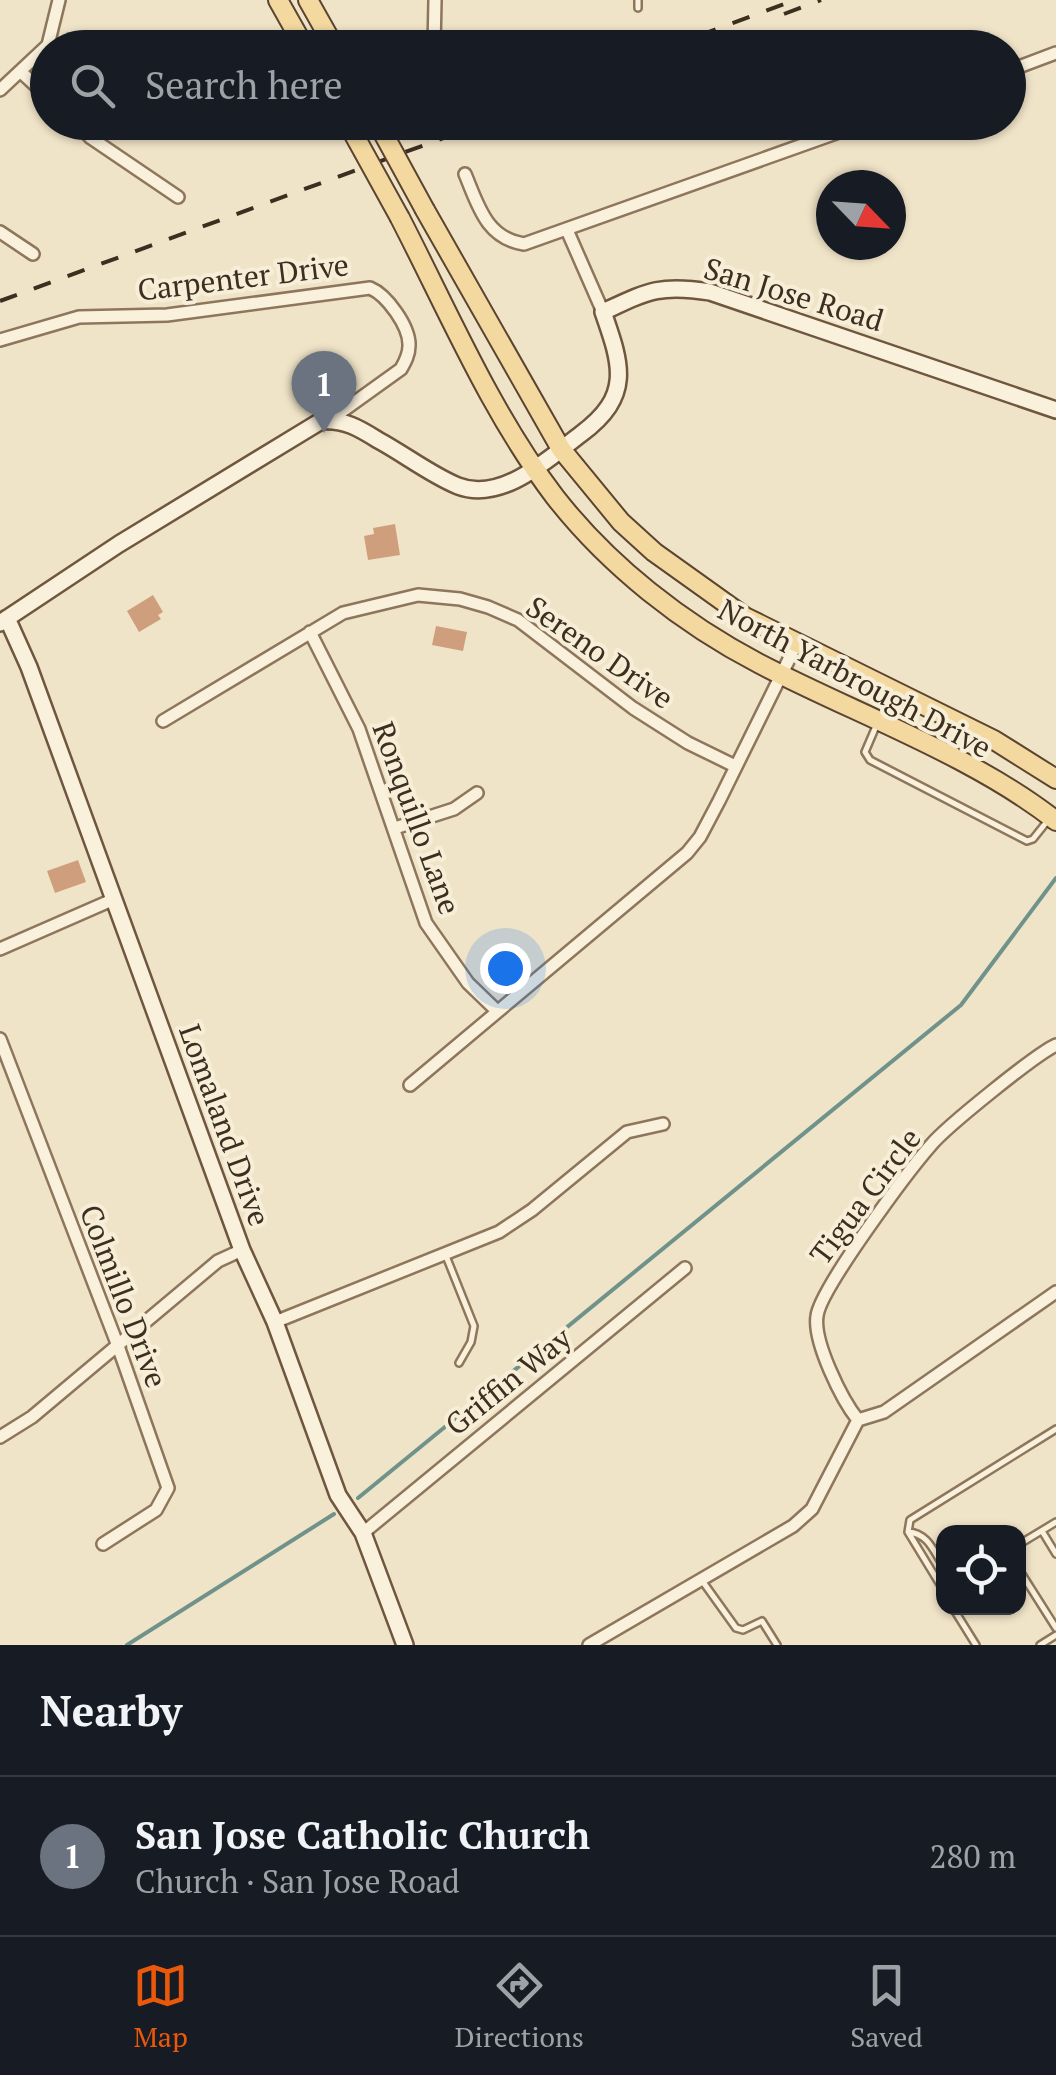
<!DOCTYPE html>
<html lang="en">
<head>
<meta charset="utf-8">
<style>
  :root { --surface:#171b24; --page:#20242c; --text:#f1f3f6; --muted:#9ea1a6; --line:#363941; --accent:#ea580c }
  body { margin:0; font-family:"PT Serif",serif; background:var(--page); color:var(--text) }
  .controls { position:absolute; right:30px; bottom:30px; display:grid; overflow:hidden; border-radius:20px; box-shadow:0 2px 8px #0004 }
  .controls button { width:90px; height:90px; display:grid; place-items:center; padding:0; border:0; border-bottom:2px solid var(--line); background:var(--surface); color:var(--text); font:50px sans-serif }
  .compass { position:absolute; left:816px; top:170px; width:90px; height:90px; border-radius:50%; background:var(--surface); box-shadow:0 2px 8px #0004; rotate:115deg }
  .you { position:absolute; left:505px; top:968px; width:35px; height:35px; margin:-25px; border:8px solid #fff; border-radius:50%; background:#1a73e8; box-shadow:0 0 0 15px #1a73e833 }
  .badge { display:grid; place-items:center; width:65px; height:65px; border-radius:50%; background:var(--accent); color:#fff; font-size:32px; font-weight:700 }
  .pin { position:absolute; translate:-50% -82px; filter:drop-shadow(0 2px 5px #0008) }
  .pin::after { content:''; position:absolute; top:52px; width:35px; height:30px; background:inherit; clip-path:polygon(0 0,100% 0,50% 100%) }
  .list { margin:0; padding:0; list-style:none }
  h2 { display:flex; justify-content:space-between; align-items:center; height:130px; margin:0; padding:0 40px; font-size:42px }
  h2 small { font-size:32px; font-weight:400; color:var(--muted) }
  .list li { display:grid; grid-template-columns:65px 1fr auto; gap:30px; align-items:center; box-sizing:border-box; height:160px; padding:0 40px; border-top:2px solid var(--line) }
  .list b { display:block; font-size:38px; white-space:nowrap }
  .list p { margin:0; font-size:32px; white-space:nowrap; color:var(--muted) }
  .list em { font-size:32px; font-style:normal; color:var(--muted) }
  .icon { flex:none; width:55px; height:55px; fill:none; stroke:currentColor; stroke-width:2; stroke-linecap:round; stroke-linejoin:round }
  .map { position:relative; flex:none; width:1056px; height:1645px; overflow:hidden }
  .search { position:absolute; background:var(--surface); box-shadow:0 2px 8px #0004; left:30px; right:30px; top:30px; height:110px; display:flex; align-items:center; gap:25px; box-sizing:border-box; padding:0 35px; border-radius:55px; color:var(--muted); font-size:38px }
  .sheet { height:290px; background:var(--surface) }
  nav { display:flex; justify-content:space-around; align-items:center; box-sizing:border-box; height:140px; border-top:2px solid var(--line); background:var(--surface); font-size:28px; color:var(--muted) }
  nav a { display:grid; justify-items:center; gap:5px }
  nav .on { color:var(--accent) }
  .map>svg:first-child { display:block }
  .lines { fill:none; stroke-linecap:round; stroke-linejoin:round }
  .stream { stroke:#6f938a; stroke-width:4 }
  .building { fill:#cf9f7d }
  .lane-casing { stroke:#8d765c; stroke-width:10 }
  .street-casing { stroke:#8d765c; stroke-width:16 }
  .secondary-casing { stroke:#6f573f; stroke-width:20 }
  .primary-casing { stroke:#5b4430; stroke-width:22 }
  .lane { stroke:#faf1dc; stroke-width:5 }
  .street { stroke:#faf1dc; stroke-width:11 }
  .secondary { stroke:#faf1dc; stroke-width:15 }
  .primary { stroke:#f3d9a0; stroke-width:18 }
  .rail { stroke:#3d2e20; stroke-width:4; stroke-dasharray:18 18; stroke-linecap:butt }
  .primary-bridge-casing { stroke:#5b4430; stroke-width:22; stroke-linecap:butt }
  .primary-bridge { stroke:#f3d9a0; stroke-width:18 }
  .labels { text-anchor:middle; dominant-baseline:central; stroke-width:8; stroke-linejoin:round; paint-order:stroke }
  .street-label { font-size:30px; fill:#3d2e20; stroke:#f7eed8 }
</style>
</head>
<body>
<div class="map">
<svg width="1056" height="1645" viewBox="0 0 1056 1645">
  <rect width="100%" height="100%" fill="#f0e4c8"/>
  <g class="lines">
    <path class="stream" d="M358 1498 961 1005 1056 878
      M127 1645 334 1514"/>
  </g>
  <path class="building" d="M395 524 400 555 368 560 364 536 374 534 373 528Z
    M153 595 163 612 158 615 161 619 139 632 127 611Z
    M436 626 467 632 463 651 432 645Z
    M78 860 86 882 55 893 47 871Z"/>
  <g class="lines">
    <g class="lane-casing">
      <path id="lane" d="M638 0V8
        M877 724 865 752 870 760 1027 841 1033 839 1049 819
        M446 1256 474 1326 471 1342 459 1363
        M1042 1531 1056 1554
        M908 1532C928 1533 934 1552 944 1567
        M1018 1545 1056 1522
        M1018 1568 1056 1628
        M703 1582 736 1628 743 1630 762 1621 777 1645
        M944 1591 908 1532 910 1520 1056 1429
        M953 1608 976 1645
        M1040 1645 1056 1635"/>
    </g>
    <g class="street-casing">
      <path id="street" d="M434 48 435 0
        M1008 71 1056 53
        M21 72 48 97
        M0 90 48 45 59 0
        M75 122 91 138 178 197
        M465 174C478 205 486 238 524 244L867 122
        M567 230 603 312
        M0 232 33 254
        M0 340 79 317 167 315 370 288C387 295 410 327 409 346 409 355 405 362 401 369L330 420
        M310 632 359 729 426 923 468 983 496 1010
        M163 721 343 613 418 595 460 599 488 607 518 620 633 708 688 743 735 766
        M395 828 454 809 477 793
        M0 949 112 900
        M0 1039 118 1346 168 1488 156 1510 103 1544
        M410 1085 687 853 700 837 719 801 796 645
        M275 1322 499 1232 532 1210 627 1132 663 1124
        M858 1420C842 1400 813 1342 817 1316 820 1289 909 1170 931 1145 946 1127 1036 1054 1056 1045
        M0 1437 32 1417 218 1261 242 1250
        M363 1533 685 1268
        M589 1645 793 1526 812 1509 858 1420 884 1412 1056 1292"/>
    </g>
    <g class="secondary-casing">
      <path id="secondary" d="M7 618 29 667 242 1250 275 1322 338 1495 363 1533 405 1645
        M0 623 119 544 321 421C344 419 359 428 378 440 404 454 431 475 458 486 502 503 549 458 581 434 632 396 622 366 603 312 648 291 660 284 710 292L1056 410"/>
    </g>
    <g class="primary-casing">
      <path id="primary" d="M278 0 305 48
        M308 0 335 48
        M425 210 561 449 621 522 654 552 745 617 994 740 1056 779
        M400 218C448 311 491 413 555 497 609 566 683 624 760 664 854 713 974 756 1056 821"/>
    </g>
    <use href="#lane" class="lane"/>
    <use href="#street" class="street"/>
    <use href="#secondary" class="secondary"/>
    <use href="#primary" class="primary"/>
    <path class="rail" d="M784 14 821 0
      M665 48 795 0
      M0 301 487 122"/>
    <g class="primary-bridge-casing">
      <path id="primary-bridge" d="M347 122 400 218
        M377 122 425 210"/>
    </g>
    <use href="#primary-bridge" class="primary-bridge"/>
  </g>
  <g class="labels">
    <g class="street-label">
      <text transform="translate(243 277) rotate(-7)">Carpenter Drive</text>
      <text transform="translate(794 294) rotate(17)">San Jose Road</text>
      <text transform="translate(600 652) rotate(35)">Sereno Drive</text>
      <text transform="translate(855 678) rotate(28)">North Yarbrough Drive</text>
      <text transform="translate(417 818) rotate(70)">Ronquillo Lane</text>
      <text transform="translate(225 1125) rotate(70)">Lomaland Drive</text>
      <text transform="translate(865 1196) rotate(-53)">Tigua Circle</text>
      <text transform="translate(124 1296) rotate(69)">Colmillo Drive</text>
      <text transform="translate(508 1381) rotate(-39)">Griffin Way</text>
    </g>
  </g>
</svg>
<div class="controls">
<button><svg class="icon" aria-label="locate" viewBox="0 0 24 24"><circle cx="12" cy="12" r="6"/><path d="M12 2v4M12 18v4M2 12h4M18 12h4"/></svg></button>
</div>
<svg class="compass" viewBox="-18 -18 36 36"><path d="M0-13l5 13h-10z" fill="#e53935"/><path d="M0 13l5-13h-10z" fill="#9ea1a6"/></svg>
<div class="you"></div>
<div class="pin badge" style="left:324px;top:433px;background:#6b7280">1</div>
<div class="search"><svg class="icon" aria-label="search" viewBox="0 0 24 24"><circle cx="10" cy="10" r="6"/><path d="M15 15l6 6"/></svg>Search here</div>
</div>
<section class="sheet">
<h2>Nearby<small></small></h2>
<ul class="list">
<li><span class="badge" style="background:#6b7280">1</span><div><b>San Jose Catholic Church</b><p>Church · San Jose Road</p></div><em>280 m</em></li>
</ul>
</section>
<nav>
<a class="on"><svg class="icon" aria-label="map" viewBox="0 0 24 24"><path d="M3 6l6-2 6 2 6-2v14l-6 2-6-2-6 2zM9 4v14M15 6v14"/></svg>Map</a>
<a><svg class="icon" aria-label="directions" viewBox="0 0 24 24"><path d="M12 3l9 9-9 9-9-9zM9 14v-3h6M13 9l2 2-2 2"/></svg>Directions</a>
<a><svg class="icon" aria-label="saved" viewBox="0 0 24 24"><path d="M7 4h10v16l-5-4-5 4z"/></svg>Saved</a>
</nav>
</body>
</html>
